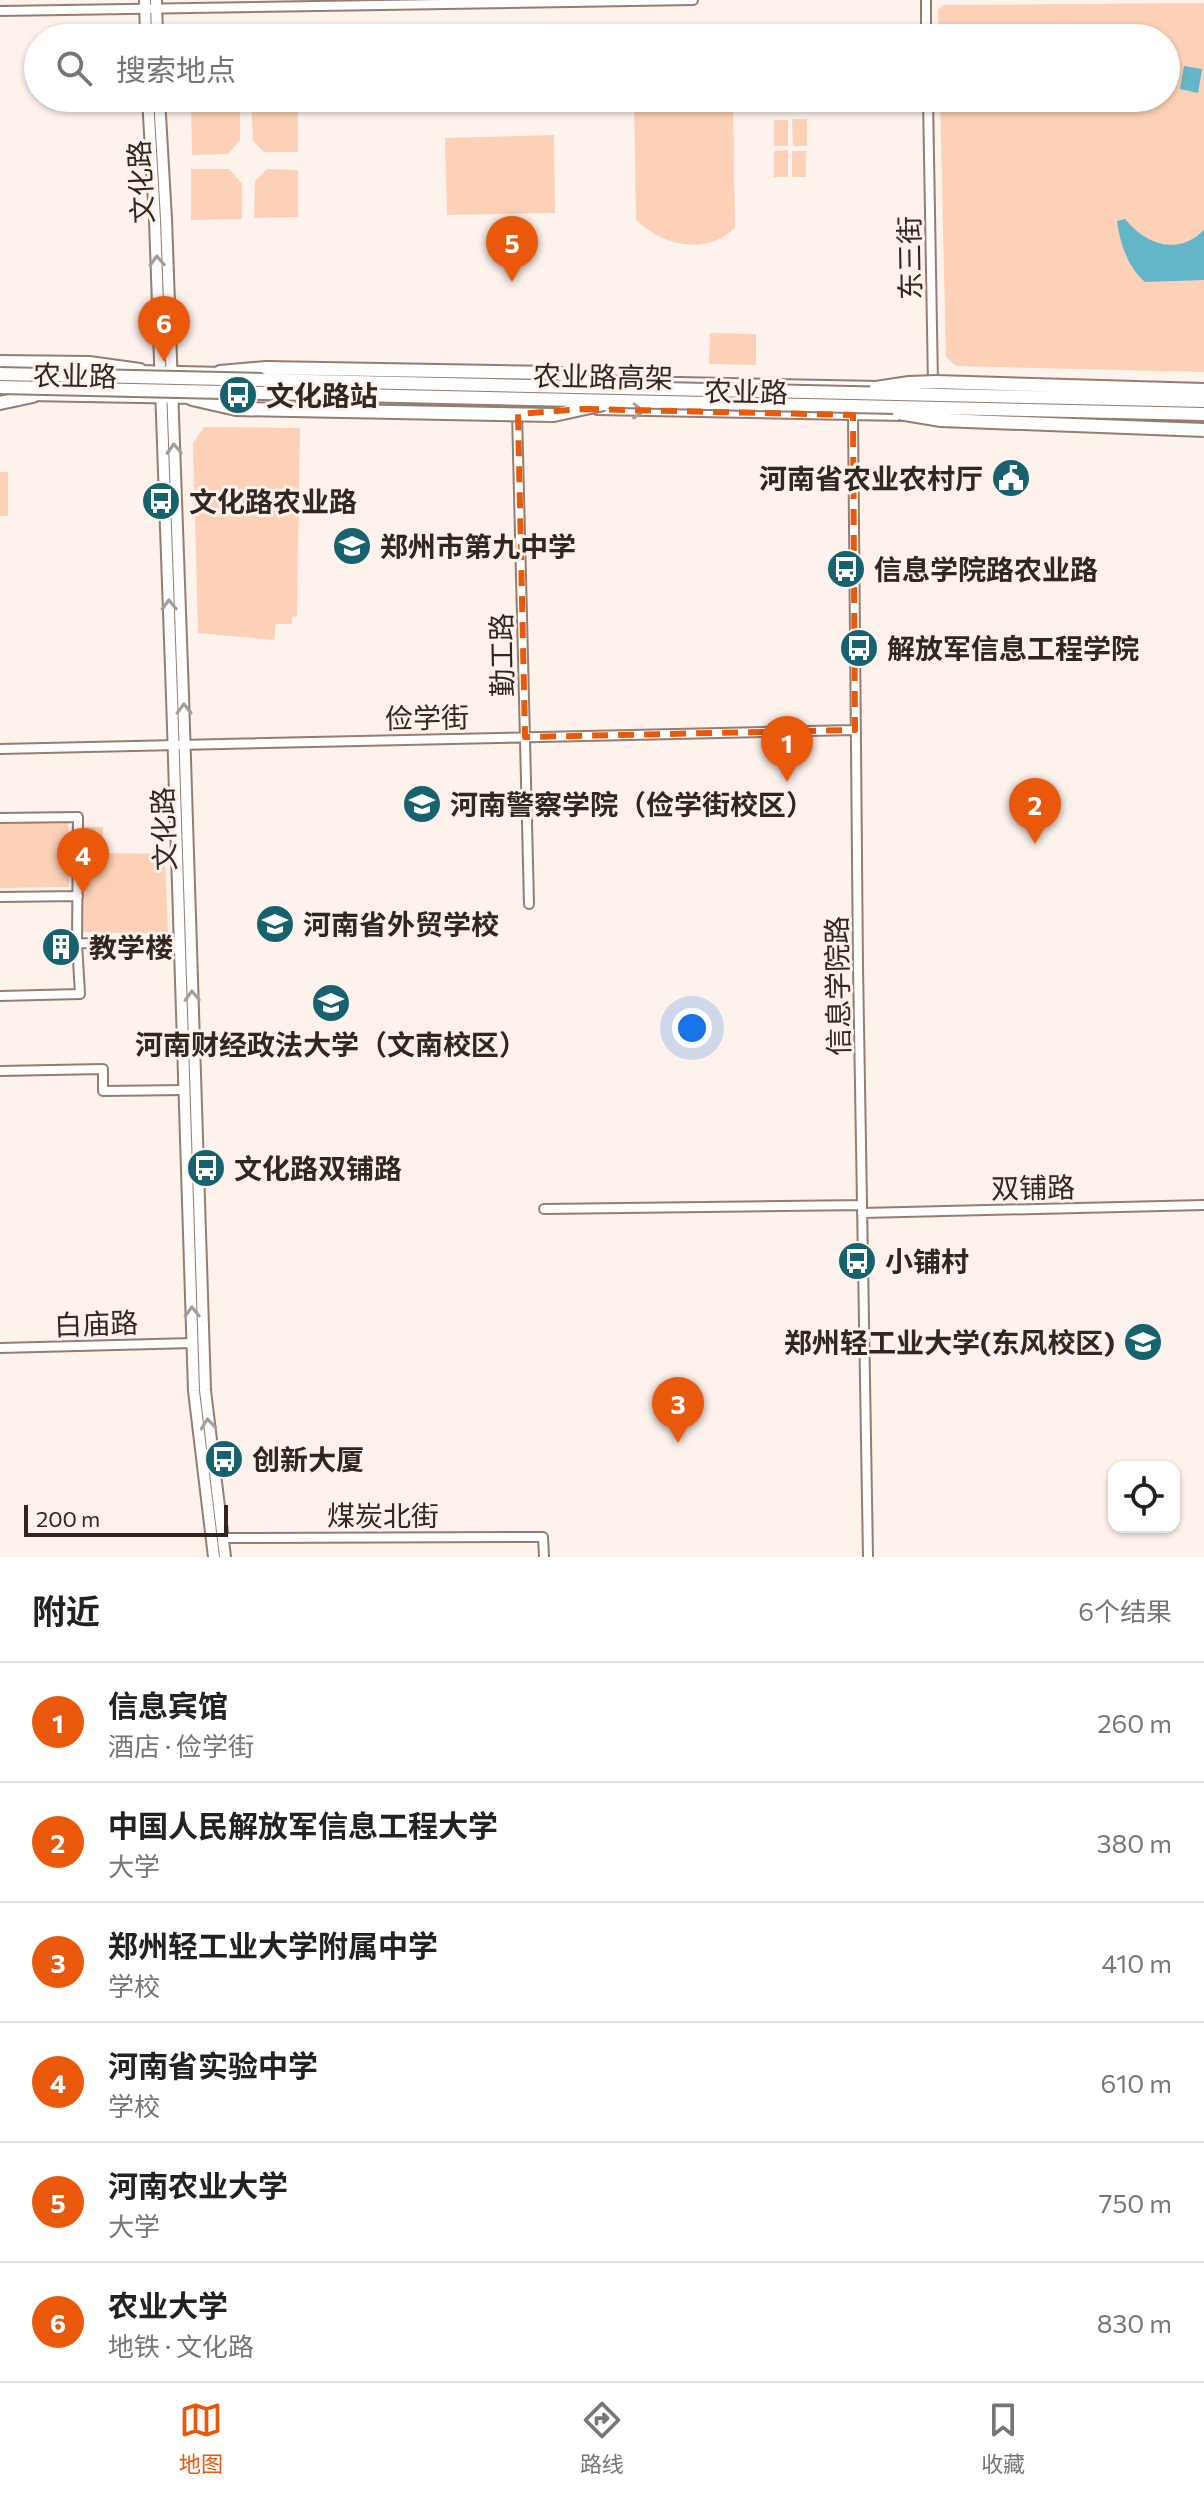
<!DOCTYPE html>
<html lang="zh">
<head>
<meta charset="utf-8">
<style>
  :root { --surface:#fff; --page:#f6f6f6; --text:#222; --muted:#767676; --line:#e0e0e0; --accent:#ea580c }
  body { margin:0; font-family:Commissioner,"Noto Sans SC",sans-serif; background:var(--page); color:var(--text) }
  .controls { position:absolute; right:24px; bottom:24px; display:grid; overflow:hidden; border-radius:16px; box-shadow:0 2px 6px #0004 }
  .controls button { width:72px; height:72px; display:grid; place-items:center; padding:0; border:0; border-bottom:2px solid var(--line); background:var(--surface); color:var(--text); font:40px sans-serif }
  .scale { position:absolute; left:24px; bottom:20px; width:204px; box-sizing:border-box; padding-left:8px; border:4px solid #312721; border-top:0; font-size:22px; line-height:28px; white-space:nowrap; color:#312721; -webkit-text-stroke:6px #fdf2ec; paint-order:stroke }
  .you { position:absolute; left:692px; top:1028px; width:28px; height:28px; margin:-20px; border:6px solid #fff; border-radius:50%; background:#1a73e8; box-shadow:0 0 0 12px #1a73e833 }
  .badge { display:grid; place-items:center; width:52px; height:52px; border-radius:50%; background:var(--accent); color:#fff; font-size:26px; font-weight:700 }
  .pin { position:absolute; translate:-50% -66px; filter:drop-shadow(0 2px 4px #0008) }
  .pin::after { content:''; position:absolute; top:42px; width:28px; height:24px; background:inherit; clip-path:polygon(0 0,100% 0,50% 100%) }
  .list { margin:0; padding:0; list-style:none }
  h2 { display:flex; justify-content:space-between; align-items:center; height:104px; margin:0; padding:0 32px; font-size:34px }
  h2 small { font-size:26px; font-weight:400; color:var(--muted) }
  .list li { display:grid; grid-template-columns:52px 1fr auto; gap:24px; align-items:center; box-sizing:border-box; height:120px; padding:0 32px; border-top:2px solid var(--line) }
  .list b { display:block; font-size:30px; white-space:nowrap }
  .list p { margin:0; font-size:26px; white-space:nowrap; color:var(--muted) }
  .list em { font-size:26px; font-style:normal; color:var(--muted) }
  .icon { flex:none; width:44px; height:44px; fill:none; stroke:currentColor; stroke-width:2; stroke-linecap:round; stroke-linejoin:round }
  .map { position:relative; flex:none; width:1204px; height:1557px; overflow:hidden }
  .search { position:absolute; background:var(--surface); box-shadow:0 2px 6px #0004; left:24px; right:24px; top:24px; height:88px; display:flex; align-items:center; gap:20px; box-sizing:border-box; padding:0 28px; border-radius:44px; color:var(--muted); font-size:30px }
  .sheet { height:824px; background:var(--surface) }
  nav { display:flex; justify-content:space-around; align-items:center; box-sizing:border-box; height:112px; border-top:2px solid var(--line); background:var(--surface); font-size:22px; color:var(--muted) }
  nav a { display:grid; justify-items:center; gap:4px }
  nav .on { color:var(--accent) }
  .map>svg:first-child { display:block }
  .green { fill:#fdd1b7 }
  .water { fill:#63b6c7 }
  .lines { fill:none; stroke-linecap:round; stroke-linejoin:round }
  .minor-casing { stroke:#957d70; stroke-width:12 }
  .major-casing { stroke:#957d70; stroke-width:14 }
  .highway-casing { stroke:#957d70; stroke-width:16 }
  .minor { stroke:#fff; stroke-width:8 }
  .major { stroke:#fff; stroke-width:10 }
  .highway { stroke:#fff; stroke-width:12 }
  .highway-bridge-casing { stroke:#957d70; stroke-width:16; stroke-linecap:butt }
  .highway-bridge { stroke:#fff; stroke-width:12 }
  .oneway { stroke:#a29e9b }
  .marked { fill:none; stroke:#e8590c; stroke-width:6; stroke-dasharray:16 10; stroke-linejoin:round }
  .labels { text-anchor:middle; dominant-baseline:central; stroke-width:6; stroke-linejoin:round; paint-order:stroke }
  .street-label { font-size:28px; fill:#312721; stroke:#fdf2ec }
  .poi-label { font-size:28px; font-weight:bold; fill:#312721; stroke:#fdf2ec; text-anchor:start }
</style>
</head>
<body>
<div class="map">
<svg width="1204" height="1557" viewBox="0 0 1204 1557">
  <rect width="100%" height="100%" fill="#fdf2ec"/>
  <path class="green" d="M1204 3V372L956 366 946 357 940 98H1166V38H939L938 10 943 5Z
    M634 98H733L735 228C706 256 663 246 636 220Z
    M298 100V152H264L253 141 251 101Z
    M191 101H240V140L228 154 192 155Z
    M792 119H807V146H793Z
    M774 120H788V146H774Z
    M554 135 555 213 447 215 445 138Z
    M788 150V177H774V151Z
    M792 151H806V177H792Z
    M191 169H229L242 184V219L191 220Z
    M267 169 298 170V217L254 218 255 181Z
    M710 333 756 334V365L709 364Z
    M204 427 300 428 297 616 292 617V624H276L274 640 198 633 193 443Z
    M0 472H8V516H0Z
    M68 822 69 887 0 888V823Z
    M82 827H103V853L165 854 168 934 82 932Z"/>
  <path class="water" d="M1184 66 1202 69 1198 93 1180 89Z
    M1125 219C1146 245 1178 256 1204 230V280L1145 282C1127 266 1120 243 1117 221Z"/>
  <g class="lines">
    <g class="minor-casing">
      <path id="minor" d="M926 0V38
        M0 11 693 0
        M928 98 933 385
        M137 370 223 372
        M417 377 567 380
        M581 380 879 386
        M29 396 195 399
        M213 399 567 408
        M597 410 903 416
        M517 412 529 904
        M853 415 858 967 868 1557
        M1140 422 1204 424
        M0 749 855 730
        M0 818 78 817 77 943 80 994 0 996
        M0 897 78 896
        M77 943 180 946
        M0 1071 103 1069V1091L185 1090
        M544 1209 862 1205
        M862 1213 1204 1205
        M0 1348 193 1343
        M223 1538 543 1537 544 1557"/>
    </g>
    <g class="major-casing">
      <path id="major" d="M145 0 146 38
        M156 0 157 38
        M148 98 155 220 172 696 194 1391 214 1557
        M159 98 166 219 183 696 205 1390 225 1557"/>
    </g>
    <g class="highway-casing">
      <path id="highway" d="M0 362 89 363 140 370
        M220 372 266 368
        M192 399 236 409
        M0 403 33 396"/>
    </g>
    <use href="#minor" class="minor"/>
    <use href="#major" class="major"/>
    <use href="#highway" class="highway"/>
    <g class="highway-bridge-casing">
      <path id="highway-bridge" d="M266 368 557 373 586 381
        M0 374 1204 401
        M0 387 1204 414
        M876 388 909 383 936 382 1204 390
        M236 409 554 415 604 404
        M899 413 941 420 1204 430"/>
    </g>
    <use href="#highway-bridge" class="highway-bridge"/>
  </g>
  <defs><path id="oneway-chevron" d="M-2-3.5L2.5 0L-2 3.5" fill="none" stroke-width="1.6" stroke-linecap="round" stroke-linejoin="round" transform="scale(2)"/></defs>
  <g class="oneway">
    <use href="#oneway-chevron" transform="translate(157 261) rotate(-92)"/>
    <use href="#oneway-chevron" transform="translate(638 411) rotate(2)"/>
    <use href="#oneway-chevron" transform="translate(174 449) rotate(-92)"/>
    <use href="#oneway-chevron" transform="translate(169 605) rotate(-92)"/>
    <use href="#oneway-chevron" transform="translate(184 709) rotate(-91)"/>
    <use href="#oneway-chevron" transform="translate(192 996) rotate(-92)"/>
    <use href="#oneway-chevron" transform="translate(192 1312) rotate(-92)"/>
    <use href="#oneway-chevron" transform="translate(208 1424) rotate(-96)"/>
  </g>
  <path class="marked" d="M583 409 853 415 855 730 525 737 518 414Z"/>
  <defs>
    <g id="bus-disc" transform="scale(2)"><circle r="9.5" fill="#17626f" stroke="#fdf2ec"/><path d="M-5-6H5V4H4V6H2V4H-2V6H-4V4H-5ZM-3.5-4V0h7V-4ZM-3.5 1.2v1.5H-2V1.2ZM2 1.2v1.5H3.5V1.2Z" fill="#fff"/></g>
    <g id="civic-disc" transform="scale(2)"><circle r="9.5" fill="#17626f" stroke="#fdf2ec"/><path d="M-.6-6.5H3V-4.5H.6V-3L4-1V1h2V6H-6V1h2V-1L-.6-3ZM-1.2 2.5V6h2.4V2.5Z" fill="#fff"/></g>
    <g id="school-disc" transform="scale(2)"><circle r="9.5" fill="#17626f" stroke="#fdf2ec"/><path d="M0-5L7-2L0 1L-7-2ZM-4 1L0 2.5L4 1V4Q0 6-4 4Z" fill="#fff"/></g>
    <g id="building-disc" transform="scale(2)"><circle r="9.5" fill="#17626f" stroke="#fdf2ec"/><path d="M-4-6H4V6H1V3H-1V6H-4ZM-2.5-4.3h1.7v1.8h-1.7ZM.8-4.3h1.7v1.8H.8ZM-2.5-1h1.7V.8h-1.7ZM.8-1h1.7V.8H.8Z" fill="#fff"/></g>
    <g id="university-disc" transform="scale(2)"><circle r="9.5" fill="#17626f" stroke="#fdf2ec"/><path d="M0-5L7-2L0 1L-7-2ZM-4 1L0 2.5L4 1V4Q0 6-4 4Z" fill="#fff"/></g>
  </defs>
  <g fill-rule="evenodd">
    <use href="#bus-disc" x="238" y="395"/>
    <use href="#civic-disc" x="1011" y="478"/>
    <use href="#bus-disc" x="161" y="501"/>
    <use href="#school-disc" x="352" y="546"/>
    <use href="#bus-disc" x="846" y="569"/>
    <use href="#bus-disc" x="859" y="648"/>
    <use href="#school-disc" x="422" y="804"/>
    <use href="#school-disc" x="275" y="924"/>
    <use href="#building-disc" x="61" y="947"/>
    <use href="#school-disc" x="331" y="1003"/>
    <use href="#bus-disc" x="206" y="1168"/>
    <use href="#bus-disc" x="857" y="1261"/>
    <use href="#university-disc" x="1143" y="1342"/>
    <use href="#bus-disc" x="224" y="1459"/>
  </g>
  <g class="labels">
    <g class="street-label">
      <text transform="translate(140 182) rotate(-93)">文化路</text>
      <text transform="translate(909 258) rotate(-91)">东三街</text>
      <text transform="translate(75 375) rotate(1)">农业路</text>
      <text transform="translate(603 376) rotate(1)">农业路高架</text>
      <text transform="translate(746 391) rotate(1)">农业路</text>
      <text transform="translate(501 655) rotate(-91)">勤工路</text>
      <text transform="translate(427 717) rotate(-1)">俭学街</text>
      <text transform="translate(163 829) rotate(-92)">文化路</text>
      <text transform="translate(837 986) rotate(-91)">信息学院路</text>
      <text transform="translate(1033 1187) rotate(-1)">双铺路</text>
      <text transform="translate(96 1323) rotate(-2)">白庙路</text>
      <text x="383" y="1515">煤炭北街</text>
    </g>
    <g class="poi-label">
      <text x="266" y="395">文化路站</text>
      <text x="983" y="478" text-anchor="end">河南省农业农村厅</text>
      <text x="189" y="501">文化路农业路</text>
      <text x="380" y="546">郑州市第九中学</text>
      <text x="874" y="569">信息学院路农业路</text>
      <text x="887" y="648">解放军信息工程学院</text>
      <text x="450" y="804">河南警察学院（俭学街校区）</text>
      <text x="303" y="924">河南省外贸学校</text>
      <text x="89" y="947">教学楼</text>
      <text x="331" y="1044" text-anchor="middle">河南财经政法大学（文南校区）</text>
      <text x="234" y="1168">文化路双铺路</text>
      <text x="885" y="1261">小铺村</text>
      <text x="1115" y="1342" text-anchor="end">郑州轻工业大学(东风校区)</text>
      <text x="252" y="1459">创新大厦</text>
    </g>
  </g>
</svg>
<div class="controls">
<button><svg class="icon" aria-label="locate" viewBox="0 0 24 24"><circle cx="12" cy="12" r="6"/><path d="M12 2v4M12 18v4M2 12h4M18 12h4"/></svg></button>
</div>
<div class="scale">200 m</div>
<div class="you"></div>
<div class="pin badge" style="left:787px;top:782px">1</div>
<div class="pin badge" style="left:1035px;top:844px">2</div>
<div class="pin badge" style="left:678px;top:1443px">3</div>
<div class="pin badge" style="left:83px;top:894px">4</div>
<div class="pin badge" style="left:512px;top:282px">5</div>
<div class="pin badge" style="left:164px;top:362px">6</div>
<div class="search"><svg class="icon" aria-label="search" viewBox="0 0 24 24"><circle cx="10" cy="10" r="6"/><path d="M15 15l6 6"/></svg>搜索地点</div>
</div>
<section class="sheet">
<h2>附近<small>6个结果</small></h2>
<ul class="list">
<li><span class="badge">1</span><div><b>信息宾馆</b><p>酒店 · 俭学街</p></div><em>260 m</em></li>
<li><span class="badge">2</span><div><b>中国人民解放军信息工程大学</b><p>大学</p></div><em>380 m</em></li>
<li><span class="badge">3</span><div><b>郑州轻工业大学附属中学</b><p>学校</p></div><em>410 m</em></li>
<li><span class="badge">4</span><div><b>河南省实验中学</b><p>学校</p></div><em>610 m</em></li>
<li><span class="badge">5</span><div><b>河南农业大学</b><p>大学</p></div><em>750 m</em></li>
<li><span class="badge">6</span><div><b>农业大学</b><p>地铁 · 文化路</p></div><em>830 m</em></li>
</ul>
</section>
<nav>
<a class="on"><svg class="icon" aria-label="map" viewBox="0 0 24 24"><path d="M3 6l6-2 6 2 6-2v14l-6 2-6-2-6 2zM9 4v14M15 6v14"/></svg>地图</a>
<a><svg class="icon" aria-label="directions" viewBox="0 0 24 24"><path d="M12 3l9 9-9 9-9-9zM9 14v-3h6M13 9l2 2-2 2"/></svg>路线</a>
<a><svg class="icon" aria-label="saved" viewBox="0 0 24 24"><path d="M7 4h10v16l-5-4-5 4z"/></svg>收藏</a>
</nav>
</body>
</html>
